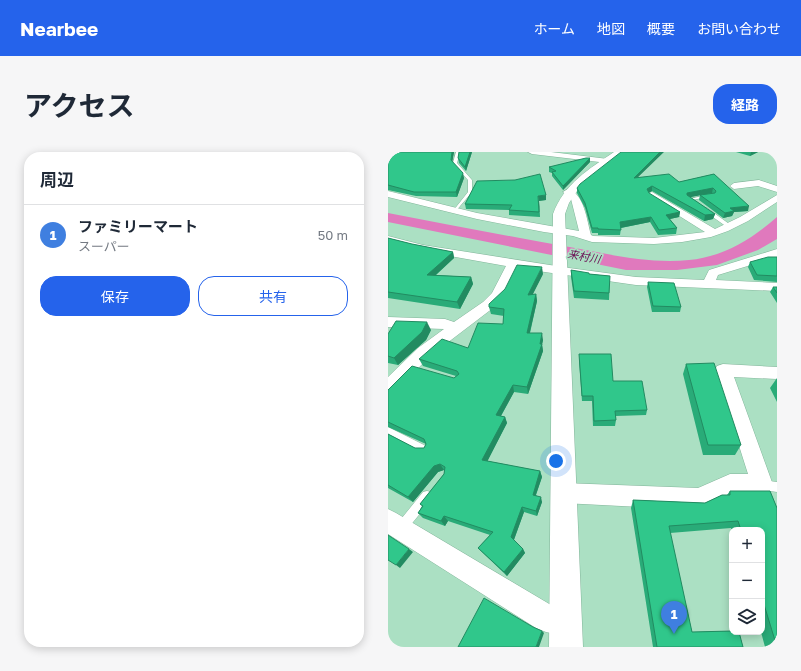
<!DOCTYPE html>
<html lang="ja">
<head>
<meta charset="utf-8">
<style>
  :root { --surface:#fff; --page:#f6f6f7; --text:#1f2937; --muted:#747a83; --line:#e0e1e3; --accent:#2563eb }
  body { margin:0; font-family:"Golos Text","Noto Sans JP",sans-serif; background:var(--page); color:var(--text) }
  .controls { position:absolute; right:12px; bottom:12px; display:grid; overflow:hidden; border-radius:8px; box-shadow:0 2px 10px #0003 }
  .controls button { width:36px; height:36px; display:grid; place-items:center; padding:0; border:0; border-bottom:1px solid var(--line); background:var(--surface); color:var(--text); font:20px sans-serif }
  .you { position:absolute; left:168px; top:309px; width:14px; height:14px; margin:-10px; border:3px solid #fff; border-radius:50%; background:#1a73e8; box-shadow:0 0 0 6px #1a73e833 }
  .badge { display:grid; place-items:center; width:26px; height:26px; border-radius:50%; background:var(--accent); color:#fff; font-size:13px; font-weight:700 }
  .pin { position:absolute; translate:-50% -33px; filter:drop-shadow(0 1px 2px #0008) }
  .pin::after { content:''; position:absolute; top:21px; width:14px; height:12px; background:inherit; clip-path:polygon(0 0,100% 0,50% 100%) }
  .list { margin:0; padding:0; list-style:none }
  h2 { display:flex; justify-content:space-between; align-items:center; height:52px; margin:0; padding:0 16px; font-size:17px }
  h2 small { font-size:13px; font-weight:400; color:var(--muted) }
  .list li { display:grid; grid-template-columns:26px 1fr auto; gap:12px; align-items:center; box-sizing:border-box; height:60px; padding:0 16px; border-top:1px solid var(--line) }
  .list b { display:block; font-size:15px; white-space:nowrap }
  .list p { margin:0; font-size:13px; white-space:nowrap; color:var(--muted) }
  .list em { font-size:13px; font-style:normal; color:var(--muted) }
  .actions { display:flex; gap:8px; padding:12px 16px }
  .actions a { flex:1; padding:9px 0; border:1px solid var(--accent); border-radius:16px; text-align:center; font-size:14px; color:var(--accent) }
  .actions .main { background:var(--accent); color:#fff }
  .icon { flex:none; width:22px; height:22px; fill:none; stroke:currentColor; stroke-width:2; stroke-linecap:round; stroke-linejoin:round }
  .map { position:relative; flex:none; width:389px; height:495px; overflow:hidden; border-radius:16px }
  header { display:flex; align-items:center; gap:24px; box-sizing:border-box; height:56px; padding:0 20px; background:var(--accent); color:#fff }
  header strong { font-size:19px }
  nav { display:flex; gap:22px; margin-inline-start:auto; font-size:14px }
  .intro { display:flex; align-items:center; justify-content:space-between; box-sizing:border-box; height:96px; padding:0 24px }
  h1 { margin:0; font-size:28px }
  .button { padding:10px 18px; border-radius:16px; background:var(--accent); color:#fff; font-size:14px; font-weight:700 }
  main { display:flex; gap:24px; padding:0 24px }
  aside { flex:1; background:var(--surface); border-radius:16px; box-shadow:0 2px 10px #0003 }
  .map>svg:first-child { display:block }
  .water { fill:#e079bd }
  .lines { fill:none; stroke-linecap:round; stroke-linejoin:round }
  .lane-casing { stroke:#82b59a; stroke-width:1 }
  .street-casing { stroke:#82b59a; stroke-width:1 }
  .secondary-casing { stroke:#82b59a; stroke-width:1 }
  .lane { fill:#fff; fill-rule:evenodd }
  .street { fill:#fff; fill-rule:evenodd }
  .secondary { fill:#fff; fill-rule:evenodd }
  .wall { fill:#29ab78 }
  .shaded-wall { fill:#228b61 }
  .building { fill:#30c78b; stroke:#228b61 }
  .labels { text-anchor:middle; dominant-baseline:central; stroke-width:3.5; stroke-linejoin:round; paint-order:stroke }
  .far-water-label { font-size:11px; font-style:italic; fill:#6b0d53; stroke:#abe0c3 }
</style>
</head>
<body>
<header>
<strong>Nearbee</strong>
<nav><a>ホーム</a><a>地図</a><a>概要</a><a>お問い合わせ</a></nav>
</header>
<div class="intro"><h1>アクセス</h1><a class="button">経路</a></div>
<main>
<aside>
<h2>周辺<small></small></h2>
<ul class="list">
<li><span class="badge" style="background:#3f7fe0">1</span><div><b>ファミリーマート</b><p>スーパー</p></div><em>50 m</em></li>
</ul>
<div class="actions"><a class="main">保存</a><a>共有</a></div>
</aside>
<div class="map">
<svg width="389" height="495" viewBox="0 0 389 495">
  <rect width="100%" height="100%" fill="#abe0c3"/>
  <path class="water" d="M0 61C62 73 125 85 187 96 224 103 264 112 301 108 335 105 364 87 389 65V87L370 98 329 113 289 118H238L0 70Z"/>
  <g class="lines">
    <g class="lane-casing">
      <path id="lane" d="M68 0H72L69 11 84 28V40L67 60 65 59 80 40V28L65 11Z
        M323 42 325 44 299 49 297 48Z
        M315 56H319L344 74 339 75 315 58Z
        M0 275 40 295 41 298 40 301 36 302 32 301 0 284Z
        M374 328 389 330V340L370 337 369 333 370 329Z
        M39 339 43 340 45 344 43 348 17 380 13 382 9 380 7 376 9 372 35 340Z"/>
    </g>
    <g class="street-casing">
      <path id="street" d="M140 0H163L220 7 224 9 220 11 144 2Z
        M371 28 389 34V40L370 34 346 37 342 34 346 31Z
        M180 37C196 41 199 69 203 83L205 84 266 86 317 80 261 45 259 43 261 41 264 40 327 77 352 65 389 43V50L360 69 340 79 323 85 294 90 266 92 204 90 185 84 156 80 89 67 0 45V39L89 61 191 79 183 47 175 40Z
        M0 84 35 93 181 116 248 125 316 128 321 118 389 97V105L330 123 328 128 389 131V139L248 133 129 116 117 143 105 156 42 204 6 241 0 243V225L30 196 56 177 0 175V165L57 167 66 170 95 150 104 141 118 114 34 99 0 90Z
        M335 212 389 215V227L346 225 385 333 382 340 374 343 344 342 311 358 175 351 167 348 164 341 167 334 175 331 310 336 342 322H360L327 218 329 214Z
        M0 357 8 361 163 453 187 460 191 470 187 480 177 484 158 480 148 476 0 382Z"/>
    </g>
    <g class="secondary-casing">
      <path id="secondary" d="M226 0H237L191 36 181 51 177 62 195 495H161L165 62C176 32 201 17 226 0Z"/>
    </g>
    <use href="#lane" class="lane"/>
    <use href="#street" class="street"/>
    <use href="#secondary" class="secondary"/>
  </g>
  <path class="wall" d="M0 0H66L64 9 76 26 69 45 28 44 0 38Z
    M71 0H84L78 19 71 11 70 6Z
    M348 0H370L362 4Z
    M202 6V10L175 38 164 24V21L161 20V15Z
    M326 22 360 59 346 60 344 64 335 66 311 48 312 43 302 45 327 62 325 67 316 69 264 39 260 41 292 60 291 65 282 67 289 76 288 82 270 83 262 70 233 76 232 83H210V81H204L197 56 189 41V36L250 25 291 30Z
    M158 48 151 49 152 65 121 63V58L78 57 77 52Z
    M0 86 24 92 65 100 66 106 48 123 83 125 85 132 72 157 0 146Z
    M389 105V130L366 128 360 115 362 110Z
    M183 118 201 122 222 124 221 148 186 146 183 125Z
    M155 122 144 143 148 142 149 149 142 181 155 188 154 192 155 199 140 242 126 240 113 264 117 265 119 271 99 309 152 319 154 325 148 343 154 350 149 364 136 360 126 388 135 397 137 401 119 424 94 400 90 396 102 383 60 369 57 374 35 366 30 361 34 354 32 352 56 322 57 318H56L50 320 25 350 0 336V282L27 296H36L38 292 0 275V238L66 226 68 224 35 214 31 207 80 196 115 172 116 164 103 162 101 155Z
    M260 130 293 155 292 160H264L259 135Z
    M385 135H389V151L382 140Z
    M43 178 38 188 10 213 0 211V182Z
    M191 208 225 229 259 258 258 263 228 264V268L227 274H205L204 249H194Z
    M298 212 353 293 347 303H315L295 222Z
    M389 226V250L382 236Z
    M342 339H382L389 356V495H377L373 480H374V378H344V381L343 376 282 381 304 480 344 479V480H351L355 495H265L243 356 245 348 317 351 334 343H339Z"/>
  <path class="shaded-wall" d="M64 0H66L64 12 63 8Z
    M82 0H84L78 19 77 15Z
    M272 0H276L245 30 246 26Z
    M363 0H370L362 4Z
    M202 6V10L175 38V34Z
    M75 21 76 26 69 45 68 40Z
    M264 34V39L258 42 259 37Z
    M325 36 324 41 298 46 299 41Z
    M158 43V48L151 49 152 65 150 44Z
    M361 54 360 59 346 60 344 64 335 66 337 61 342 56Z
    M292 60 291 65 277 68 278 63Z
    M327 62 325 67 316 69 317 63Z
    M263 65 262 70 232 76V70Z
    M65 100 66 106 41 129 39 123Z
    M154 115 155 122 141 150 140 143Z
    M83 125 85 132 72 157 69 150Z
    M148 142 149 149 140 188 139 181Z
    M39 170 43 178 38 188 10 213 6 206Z
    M154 181 155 188 154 193 155 199 140 242 139 235 152 192Z
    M125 233 126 240 110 269 108 263Z
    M117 265 119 271 97 314 94 308Z
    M52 312 56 318 50 320 25 350 20 345 46 314Z
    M152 319 154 325 146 348 145 343Z
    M153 345 154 350 149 364 148 359Z
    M134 355 136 360 125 390 123 385Z
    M56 364 60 369 57 374 53 369Z
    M21 397 25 400 12 416 8 413Z
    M135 397 137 401 119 424 116 420Z
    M154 479 156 481 151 495H148Z"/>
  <path class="building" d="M0 0H64L63 8 75 21 68 40H26L0 33Z
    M71 0H82L77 15 70 6Z
    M233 0H272L246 26 281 22 291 30 326 22 361 54 342 56 346 59 337 61 312 43 327 41 328 39 325 36 299 41V43L327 62 317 63 264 34 259 37 261 41 292 60 278 63 289 76 271 78 263 65 232 70 233 78 210 77V76H204L197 51 189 36 192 32Z
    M198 6H202L175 34 164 20 168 19 161 15Z
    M152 22 158 43 150 44 151 60 121 58 124 53 77 52 89 29 127 28Z
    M0 86 24 92 65 100 39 123 83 125 69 150 0 140Z
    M380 105H389V124L369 123 362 110Z
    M129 113 154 115 140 143 148 142 139 181H154L152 192H154L139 235 125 233 108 263 117 265 94 308 152 319 145 343 153 345 148 359 134 355 123 385 135 397 116 420 90 396 105 380 56 364 53 369 30 361 35 354 32 352 56 322 57 315 52 312 46 314 20 345 0 333V282L27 296H36L38 292 36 287 0 270V238L24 214 66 226 71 222 69 219 31 207 54 187 80 196 90 171 115 172 116 157 101 155V152L117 137Z
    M183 118 201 121V122L222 124 221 141 186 139Z
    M260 130 286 131 293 155 265 154Z
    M385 135H389V141Z
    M8 169 39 170 34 180 6 206 0 204V182Z
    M191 202H223L225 229H254L259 258 227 259 228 268 206 269 205 244H194Z
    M326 211 353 293H320L298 212Z
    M342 339H382L389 356V495L374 446V378H353L350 369 281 374 304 480 344 479V480H351L355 495H269L245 348 317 351 334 343H342Z
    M0 383 21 397 8 413 0 408Z
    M96 446 145 475 154 479 148 495H70Z"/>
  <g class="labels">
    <g class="far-water-label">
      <text transform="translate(196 104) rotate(10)">来村川</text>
    </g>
  </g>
</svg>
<div class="controls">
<button>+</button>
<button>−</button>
<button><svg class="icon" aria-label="layers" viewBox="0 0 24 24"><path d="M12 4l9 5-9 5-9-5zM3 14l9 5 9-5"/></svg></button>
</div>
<div class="you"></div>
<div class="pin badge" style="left:286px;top:482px;background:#3f7fe0">1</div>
</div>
</main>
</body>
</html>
